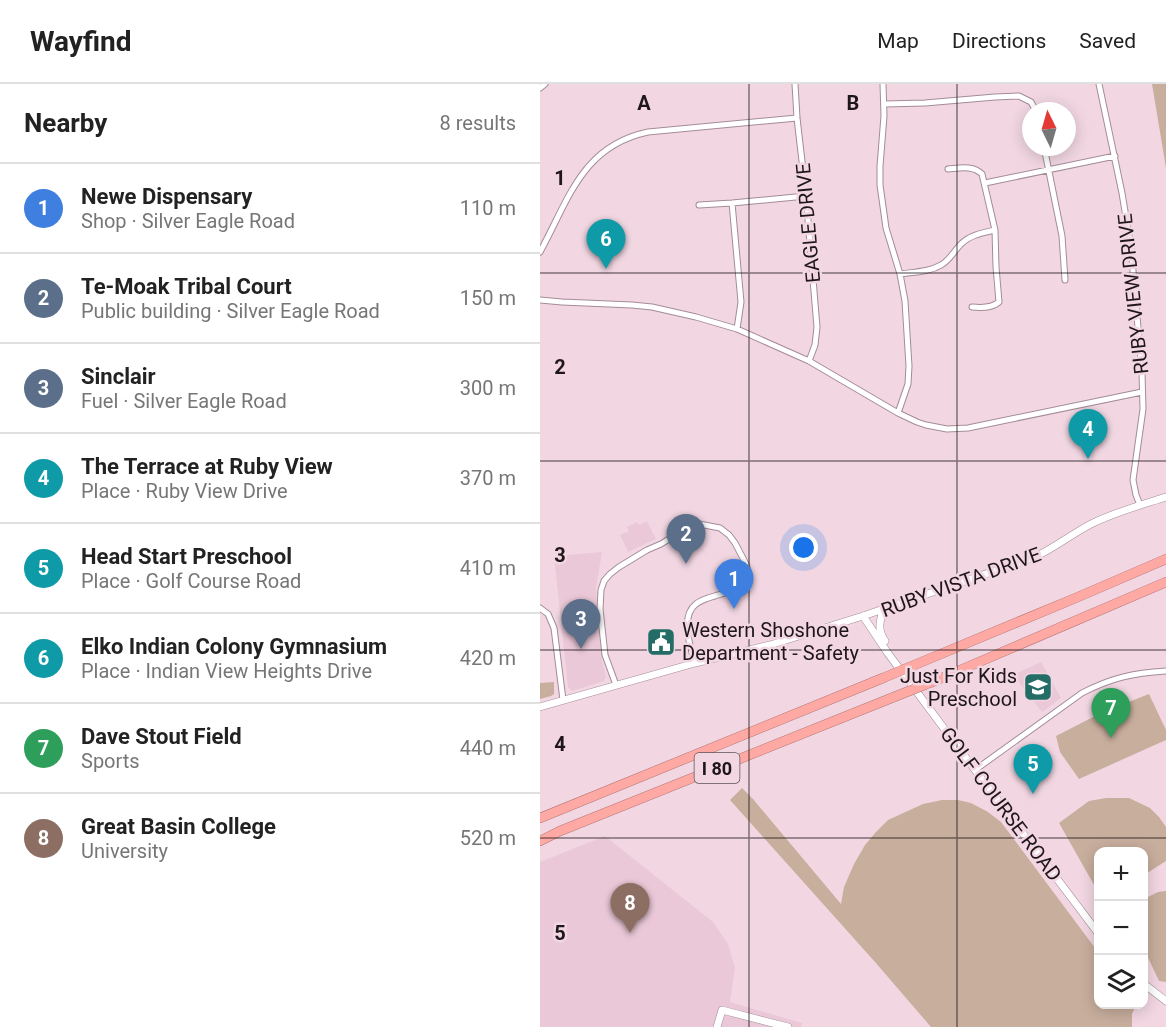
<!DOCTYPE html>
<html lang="en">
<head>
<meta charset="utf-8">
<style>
  :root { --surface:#fff; --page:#f2f2f2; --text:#222; --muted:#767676; --line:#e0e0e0; --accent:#b45309 }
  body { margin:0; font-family:Roboto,sans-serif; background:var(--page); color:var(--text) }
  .controls { position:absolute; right:18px; bottom:18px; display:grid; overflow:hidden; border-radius:12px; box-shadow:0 3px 15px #0003 }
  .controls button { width:54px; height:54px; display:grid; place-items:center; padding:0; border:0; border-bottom:2px solid var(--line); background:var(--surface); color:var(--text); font:30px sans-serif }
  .compass { position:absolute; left:482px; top:18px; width:54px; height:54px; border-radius:50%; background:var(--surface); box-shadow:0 3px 15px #0003; rotate:355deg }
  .you { position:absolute; left:264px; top:464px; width:21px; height:21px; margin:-15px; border:4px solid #fff; border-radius:50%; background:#1a73e8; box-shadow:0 0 0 9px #1a73e833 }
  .badge { display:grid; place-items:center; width:39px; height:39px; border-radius:50%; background:var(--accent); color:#fff; font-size:20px; font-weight:700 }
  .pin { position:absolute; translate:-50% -50px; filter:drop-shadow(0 2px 3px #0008) }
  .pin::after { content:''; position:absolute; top:32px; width:21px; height:18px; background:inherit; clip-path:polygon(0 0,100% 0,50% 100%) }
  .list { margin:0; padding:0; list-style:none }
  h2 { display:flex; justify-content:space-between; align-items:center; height:78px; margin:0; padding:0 24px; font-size:26px }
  h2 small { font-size:20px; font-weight:400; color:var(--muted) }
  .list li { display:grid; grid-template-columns:39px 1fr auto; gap:18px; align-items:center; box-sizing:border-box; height:90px; padding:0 24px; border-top:2px solid var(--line) }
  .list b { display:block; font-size:22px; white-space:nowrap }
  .list p { margin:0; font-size:20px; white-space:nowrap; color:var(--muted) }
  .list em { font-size:20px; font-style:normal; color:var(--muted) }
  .icon { flex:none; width:33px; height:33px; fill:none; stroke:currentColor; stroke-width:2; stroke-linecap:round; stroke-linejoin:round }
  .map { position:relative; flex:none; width:626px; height:943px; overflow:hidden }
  header { display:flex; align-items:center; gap:36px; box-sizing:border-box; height:84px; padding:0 30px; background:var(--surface); border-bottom:2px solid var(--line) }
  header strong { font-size:28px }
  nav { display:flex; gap:33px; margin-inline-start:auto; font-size:21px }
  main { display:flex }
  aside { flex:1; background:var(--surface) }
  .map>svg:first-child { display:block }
  .built { fill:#eac8d7 }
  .green { fill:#c8ae9d }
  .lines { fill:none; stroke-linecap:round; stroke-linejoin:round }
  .minor-casing { stroke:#a48c97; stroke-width:7 }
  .tertiary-casing { stroke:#a48c97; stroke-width:8 }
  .motorway-casing { stroke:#b17674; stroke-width:10 }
  .minor { stroke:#fff; stroke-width:5 }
  .tertiary { stroke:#fff; stroke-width:7 }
  .motorway { stroke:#ffa9a5; stroke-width:9 }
  .motorway-bridge-casing { stroke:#b17674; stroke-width:10; stroke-linecap:butt }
  .motorway-bridge { stroke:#ffa9a5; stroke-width:9 }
  .grid { fill:none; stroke:#1f161a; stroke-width:1.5; stroke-opacity:0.55 }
  .labels { text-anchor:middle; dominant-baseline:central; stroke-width:5; stroke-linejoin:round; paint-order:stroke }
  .shield { fill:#f2d7e3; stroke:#5e5056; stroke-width:1.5 }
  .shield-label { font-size:18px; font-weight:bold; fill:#1f161a }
  .street-label { font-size:20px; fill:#1f161a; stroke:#f2d7e3 }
  .poi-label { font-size:20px; fill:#1f161a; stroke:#f2d7e3; text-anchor:start }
  .grid-label { font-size:20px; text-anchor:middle; font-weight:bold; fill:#1f161a; stroke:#f2d7e3; stroke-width:5; stroke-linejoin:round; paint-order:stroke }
</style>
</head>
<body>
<header>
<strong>Wayfind</strong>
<nav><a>Map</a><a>Directions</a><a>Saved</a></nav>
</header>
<main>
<aside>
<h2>Nearby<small>8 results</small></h2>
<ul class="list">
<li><span class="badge" style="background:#3f7fe0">1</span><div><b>Newe Dispensary</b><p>Shop · Silver Eagle Road</p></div><em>110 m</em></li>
<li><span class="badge" style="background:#5c6f8a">2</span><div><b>Te-Moak Tribal Court</b><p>Public building · Silver Eagle Road</p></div><em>150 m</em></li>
<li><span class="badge" style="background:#5c6f8a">3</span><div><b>Sinclair</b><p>Fuel · Silver Eagle Road</p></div><em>300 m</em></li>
<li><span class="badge" style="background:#0f9aa8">4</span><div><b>The Terrace at Ruby View</b><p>Place · Ruby View Drive</p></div><em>370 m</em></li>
<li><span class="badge" style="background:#0f9aa8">5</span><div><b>Head Start Preschool</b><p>Place · Golf Course Road</p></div><em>410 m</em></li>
<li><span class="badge" style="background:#0f9aa8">6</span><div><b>Elko Indian Colony Gymnasium</b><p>Place · Indian View Heights Drive</p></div><em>420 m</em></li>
<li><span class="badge" style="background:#2e9e5b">7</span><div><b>Dave Stout Field</b><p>Sports</p></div><em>440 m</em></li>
<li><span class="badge" style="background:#8d6e63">8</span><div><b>Great Basin College</b><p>University</p></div><em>520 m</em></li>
</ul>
</aside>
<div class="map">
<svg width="626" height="943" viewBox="0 0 626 943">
  <rect width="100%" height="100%" fill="#f2d7e3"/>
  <path class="built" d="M107 437 116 455 88 468 80 451 89 447 87 443 97 438 99 441Z
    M62 468 56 504 62 577 66 592 64 597 32 607 28 603 14 472Z
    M501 578 521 614 502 628 473 591Z
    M65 752 173 838 188 860 195 884 190 918 262 939 261 943H0V778Z"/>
  <path class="green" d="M612 0H626V84Z
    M14 598V610L11 612 0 615V599Z
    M609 610 626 646V656L539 695 520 668 516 652 563 628Z
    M202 704 213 715 301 820 304 803 314 780 325 761 336 748 348 736 383 720 402 716H418L431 719 448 728 461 738 558 868V920L596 921 592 930V943H391L335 878 190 716Z
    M566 714H589L610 724 619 733 626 743V777L604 791V768H558V808L519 739 549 717Z
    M626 807V898L619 897 604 865V815L618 808Z"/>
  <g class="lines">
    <g class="minor-casing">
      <path id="minor" d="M255 0 257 34 266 112 277 243 275 261 269 277
        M343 0 344 32 340 82V101L346 144 360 190 365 217 369 282 368 300 358 329
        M559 0 582 109 591 164 602 289 603 325 593 396 596 411 600 421
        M0 4 5 0
        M344 20 385 19 455 13 479 12 491 18 496 27
        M504 63 522 152 525 196
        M408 85C420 84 433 81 442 90L455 146 456 183 459 218C452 224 441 224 432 223
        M445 99 575 72
        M192 119 201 218 197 245
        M159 121 192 119 266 112
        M0 168C29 115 42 62 108 48L257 34
        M360 190C374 188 389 188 401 181 410 176 414 167 421 160 430 151 442 149 455 146
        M0 216 22 218 92 221 112 223 156 233 197 245 269 277 358 329 377 338 386 341 407 345 428 344 602 308
        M0 524 8 530 14 544 23 616
        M76 601 65 571 60 525 61 506 64 497 70 490 79 483 107 466 121 460 150 442 159 440 180 444 189 451 195 459 206 480 209 490 205 501C197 506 188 508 178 511 171 513 162 515 156 520 140 532 150 563 155 579
        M435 686 542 609C571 594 593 589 626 587"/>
    </g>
    <g class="tertiary-casing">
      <path id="tertiary" d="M343 525C340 538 337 545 345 557
        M323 532 347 568 435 686 558 849
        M0 623 155 579 230 561 323 532 495 473C514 464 532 450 551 440 575 428 601 421 626 413
        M604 900 626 917
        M177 943 182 926 248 943"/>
    </g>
    <g class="motorway-casing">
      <path id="motorway" d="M384 577 538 513 626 475
        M397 596 626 498
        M0 734 343 594
        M0 757 20 747 354 613"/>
    </g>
    <use href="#minor" class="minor"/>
    <use href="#tertiary" class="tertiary"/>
    <use href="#motorway" class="motorway"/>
    <g class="motorway-bridge-casing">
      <path id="motorway-bridge" d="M343 594 384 577
        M354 613 397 596"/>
    </g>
    <use href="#motorway-bridge" class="motorway-bridge"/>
  </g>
  <path class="grid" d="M209 0V943M417 0V943M0 189H626M0 377H626M0 566H626M0 754H626"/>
  <defs>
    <g id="civic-square" transform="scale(1.5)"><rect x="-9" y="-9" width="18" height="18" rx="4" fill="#236d66" stroke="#f2d7e3"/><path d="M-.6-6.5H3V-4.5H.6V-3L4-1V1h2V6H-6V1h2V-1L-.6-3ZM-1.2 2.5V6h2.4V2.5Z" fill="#fff"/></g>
    <g id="school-square" transform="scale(1.5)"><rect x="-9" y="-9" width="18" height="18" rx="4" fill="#236d66" stroke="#f2d7e3"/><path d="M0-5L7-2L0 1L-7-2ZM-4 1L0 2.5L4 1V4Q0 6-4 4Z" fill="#fff"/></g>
  </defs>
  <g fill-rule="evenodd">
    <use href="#civic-square" x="121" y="558"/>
    <use href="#school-square" x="498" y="603"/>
  </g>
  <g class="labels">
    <rect class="shield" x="154.5" y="669" width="45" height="30" rx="4.5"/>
    <g class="shield-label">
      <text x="177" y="684">I 80</text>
    </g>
    <g class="street-label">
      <text transform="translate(268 139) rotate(-95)">EAGLE DRIVE</text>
      <text transform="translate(593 210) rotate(-96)">RUBY VIEW DRIVE</text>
      <text transform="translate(421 498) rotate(-20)">RUBY VISTA DRIVE</text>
      <text transform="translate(461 720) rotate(53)">GOLF COURSE ROAD</text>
    </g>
    <g class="poi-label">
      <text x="142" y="546">Western Shoshone<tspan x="142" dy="23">Department - Safety</tspan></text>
      <text x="477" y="592" text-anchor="end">Just For Kids<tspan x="477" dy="23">Preschool</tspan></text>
    </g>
  </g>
  <g class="grid-label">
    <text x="104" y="26">A</text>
    <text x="313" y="26">B</text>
    <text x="20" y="101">1</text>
    <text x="20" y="290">2</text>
    <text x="20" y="478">3</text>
    <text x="20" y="667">4</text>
    <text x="20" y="856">5</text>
  </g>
</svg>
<div class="controls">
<button>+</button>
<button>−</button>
<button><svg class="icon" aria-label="layers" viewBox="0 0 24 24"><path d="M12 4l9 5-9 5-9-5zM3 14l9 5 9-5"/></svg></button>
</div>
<svg class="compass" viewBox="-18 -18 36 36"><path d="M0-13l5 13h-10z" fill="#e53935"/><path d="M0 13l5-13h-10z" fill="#767676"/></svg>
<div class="you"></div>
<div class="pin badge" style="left:194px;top:525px;background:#3f7fe0">1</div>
<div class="pin badge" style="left:146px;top:480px;background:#5c6f8a">2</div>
<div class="pin badge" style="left:41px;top:565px;background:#5c6f8a">3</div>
<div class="pin badge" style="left:548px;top:375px;background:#0f9aa8">4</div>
<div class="pin badge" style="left:493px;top:710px;background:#0f9aa8">5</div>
<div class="pin badge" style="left:66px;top:185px;background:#0f9aa8">6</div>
<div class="pin badge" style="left:571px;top:654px;background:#2e9e5b">7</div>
<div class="pin badge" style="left:90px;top:849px;background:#8d6e63">8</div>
</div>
</main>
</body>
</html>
